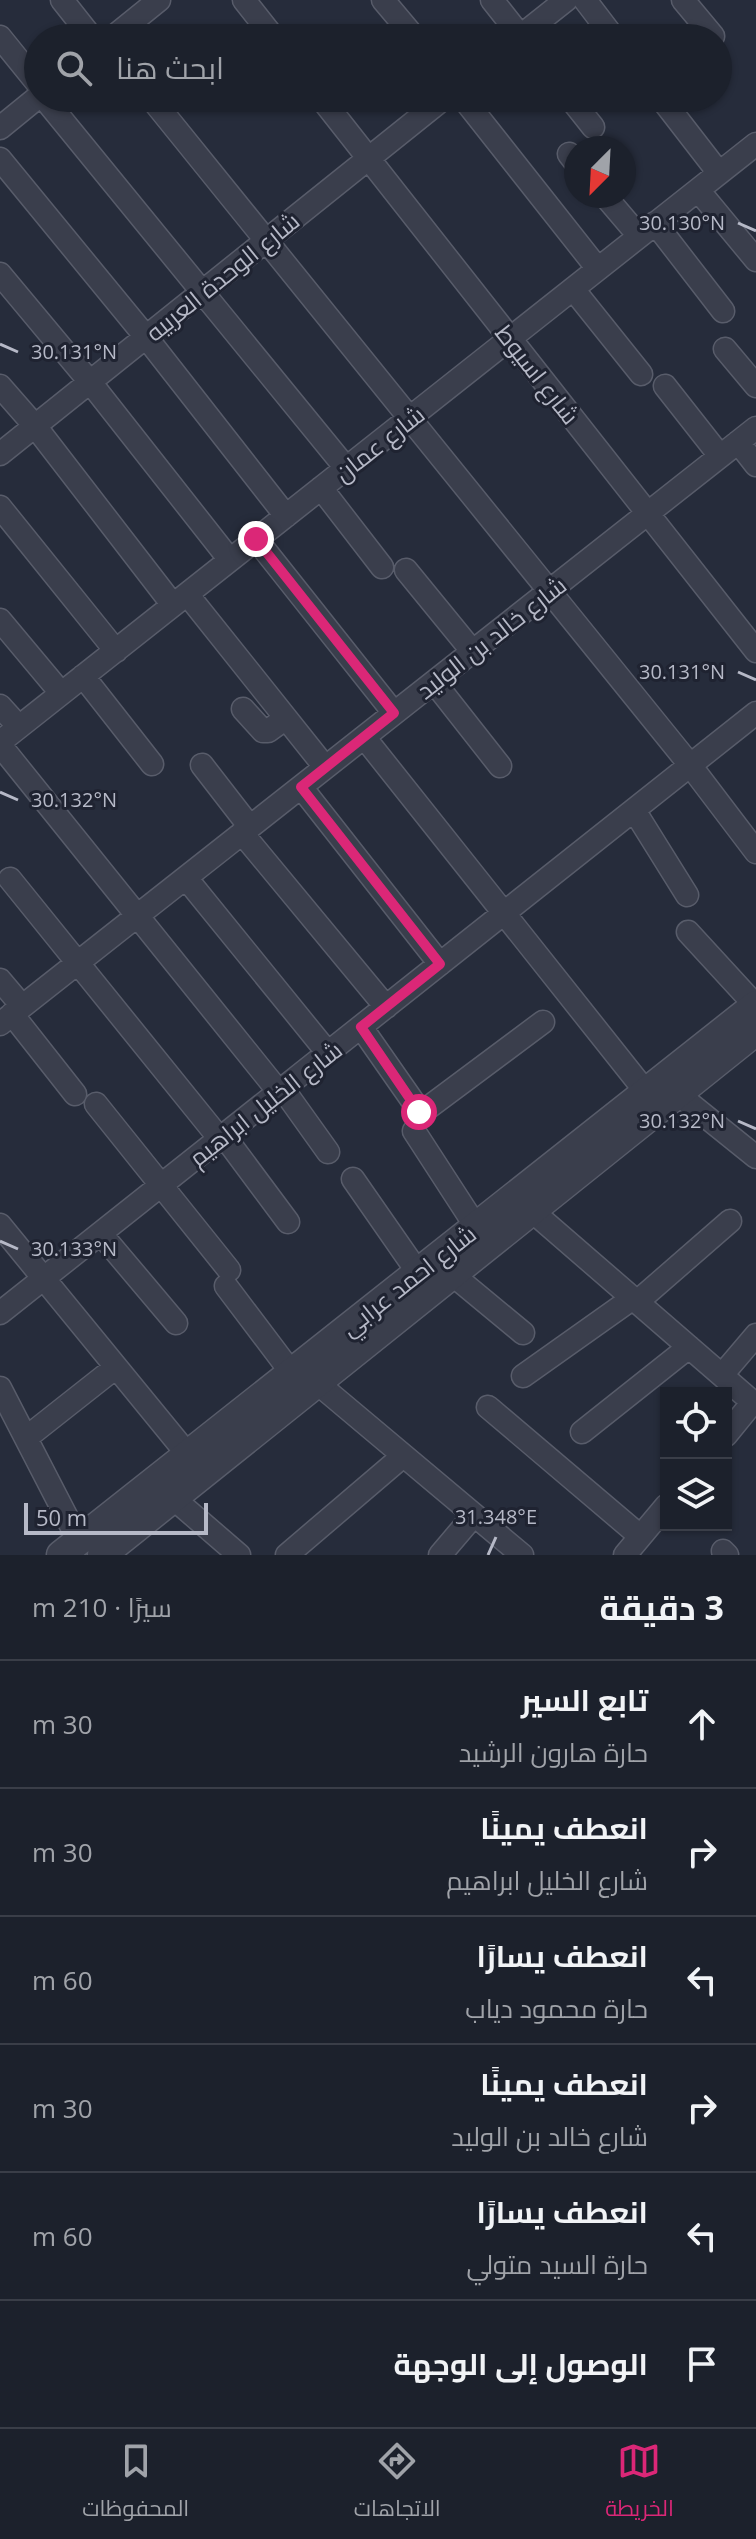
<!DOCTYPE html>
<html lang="ar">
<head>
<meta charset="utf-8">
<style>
  :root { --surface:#1c212c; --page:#252934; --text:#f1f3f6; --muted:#a0a3a9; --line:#3a3e48; --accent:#db2777 }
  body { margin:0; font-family:"Open Sans",Cairo,sans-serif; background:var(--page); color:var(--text); direction:rtl }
  .controls { position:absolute; right:24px; bottom:24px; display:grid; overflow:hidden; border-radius:0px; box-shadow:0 2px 6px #0004 }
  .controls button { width:72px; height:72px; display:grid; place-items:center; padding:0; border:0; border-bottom:2px solid var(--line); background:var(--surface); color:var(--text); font:40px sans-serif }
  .compass { position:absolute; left:564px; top:136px; width:72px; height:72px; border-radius:50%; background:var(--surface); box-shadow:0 2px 6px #0004; rotate:204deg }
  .scale { position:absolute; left:24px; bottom:20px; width:184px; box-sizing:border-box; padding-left:8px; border:4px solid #b6b9c7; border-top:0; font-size:22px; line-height:28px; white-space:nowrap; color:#b6b9c7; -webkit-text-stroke:6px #1f2331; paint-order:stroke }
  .stop { position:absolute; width:24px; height:24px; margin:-18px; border:6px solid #db2777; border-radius:50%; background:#fff }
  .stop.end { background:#db2777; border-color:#fff; box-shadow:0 2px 8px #0008 }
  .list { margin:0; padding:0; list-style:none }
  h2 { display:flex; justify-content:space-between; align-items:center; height:104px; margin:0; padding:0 32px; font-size:34px }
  h2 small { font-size:26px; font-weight:400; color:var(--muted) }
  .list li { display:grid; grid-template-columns:52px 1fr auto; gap:24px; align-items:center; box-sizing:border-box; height:128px; padding:0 32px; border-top:2px solid var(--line) }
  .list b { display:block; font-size:30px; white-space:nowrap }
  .list p { margin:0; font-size:26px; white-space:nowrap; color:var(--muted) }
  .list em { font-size:26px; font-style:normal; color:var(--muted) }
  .icon { flex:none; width:44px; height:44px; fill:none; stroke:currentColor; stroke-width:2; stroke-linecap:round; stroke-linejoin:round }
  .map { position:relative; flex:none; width:756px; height:1555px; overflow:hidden; direction:ltr }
  .search { position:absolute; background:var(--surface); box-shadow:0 2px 6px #0004; left:24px; right:24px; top:24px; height:88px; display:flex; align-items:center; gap:20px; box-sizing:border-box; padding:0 28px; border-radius:44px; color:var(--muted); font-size:30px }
  .sheet { height:872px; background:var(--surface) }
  nav { display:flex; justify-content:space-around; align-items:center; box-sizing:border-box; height:112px; border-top:2px solid var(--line); background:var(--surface); font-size:22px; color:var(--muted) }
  nav a { display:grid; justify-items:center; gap:4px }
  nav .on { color:var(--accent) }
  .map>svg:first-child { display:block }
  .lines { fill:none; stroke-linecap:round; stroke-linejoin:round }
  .minor-casing { stroke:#585c6a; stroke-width:25 }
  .tertiary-casing { stroke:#585c6a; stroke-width:31 }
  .minor { stroke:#3a3e4c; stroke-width:22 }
  .tertiary { stroke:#3a3e4c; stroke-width:28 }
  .route { stroke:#db2777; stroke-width:10 }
  .ticks { fill:none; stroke:#b6b9c7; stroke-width:3 }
  .labels { text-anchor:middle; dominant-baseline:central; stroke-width:6; stroke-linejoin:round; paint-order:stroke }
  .street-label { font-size:24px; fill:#b6b9c7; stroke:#1f2331 }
  .ticks-label { font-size:20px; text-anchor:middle; fill:#b6b9c7; stroke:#1f2331; stroke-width:6; stroke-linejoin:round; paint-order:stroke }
</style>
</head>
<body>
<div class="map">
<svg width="756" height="1555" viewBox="0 0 756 1555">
  <rect width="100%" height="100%" fill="#262c3b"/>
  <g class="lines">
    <g class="minor-casing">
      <path id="minor" d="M62 0 92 38
        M244 0 274 38
        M383 0 415 38
        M492 0 522 38
        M585 0 614 38
        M683 0 713 36
        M0 37 38 84
        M112 38 159 0
        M518 38 566 0
        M44 98 346 468
        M151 98 690 765 756 852
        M321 98 756 651
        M463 98 598 269
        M570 98 593 127
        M661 98 719 173
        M0 128 38 97
        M569 154 576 163
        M0 159 146 337 286 516
        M698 190 756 260
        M605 196 639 236
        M655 223 723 311
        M0 274 90 382 230 560
        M573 289 641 374
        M725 349 756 386
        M0 386 35 426 173 605
        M665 386 720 456
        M738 442 756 465
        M0 454 444 98
        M321 488 382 567
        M0 507 116 651
        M256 539 394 713
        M406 570 473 652
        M187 594 325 767
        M0 620 61 693
        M83 676 152 764
        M434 682 500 766
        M0 706 19 727
        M243 709 263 731H268L286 718
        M364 737 646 1092
        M0 742 756 144
        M0 745 279 1092
        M202 765 250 827
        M301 787 440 964
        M634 810 687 895
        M242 833 386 1007
        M186 878 328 1053
        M10 879 220 1139
        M688 932 756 1006
        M0 980 22 1006
        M12 1014 75 1094
        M0 1024 756 428
        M361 1027 421 1113 543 1022
        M283 1089 328 1152
        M679 1095 756 1157
        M96 1104 229 1270
        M414 1131 484 1239
        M224 1136 288 1222
        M353 1179 426 1284
        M532 1211 756 1405
        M0 1225 198 1467
        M101 1234 176 1323
        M453 1275 523 1333
        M226 1286 300 1384
        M637 1302 730 1221
        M0 1313 756 713
        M722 1375 756 1335
        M523 1376 633 1298
        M316 1382 522 1555
        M0 1388 79 1541
        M488 1407 640 1536
        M582 1432 689 1347
        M726 1435 753 1402
        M26 1438 116 1367
        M173 1498 239 1555
        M723 1551 727 1555
        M287 1555 403 1456
        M440 1555 474 1515
        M625 1555 666 1506"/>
    </g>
    <g class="tertiary-casing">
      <path id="tertiary" d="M61 1555 756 1005
        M102 1555 756 1031"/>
    </g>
    <use href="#minor" class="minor"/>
    <use href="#tertiary" class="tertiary"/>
  </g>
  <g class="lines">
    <path class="route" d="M256 539 394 713 301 787 440 964 361 1027 419 1112"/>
  </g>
  <path class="ticks" d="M738 223 756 231M0 344 18 352M738 672 756 680M0 792 18 800M738 1121 756 1129M0 1241 18 1249M488 1555 496 1537"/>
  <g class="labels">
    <g class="street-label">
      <text transform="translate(222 276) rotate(-39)">شارع الوحدة العربيه</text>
      <text transform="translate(538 374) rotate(52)">شارع اسيوط</text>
      <text transform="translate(379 443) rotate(-38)">شارع عمان</text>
      <text transform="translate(491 637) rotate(-38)">شارع خالد بن الوليد</text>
      <text transform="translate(265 1103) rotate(-38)">شارع الخليل ابراهيم</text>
      <text transform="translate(408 1280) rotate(-38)">شارع احمد عرابي</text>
    </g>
  </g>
  <g class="ticks-label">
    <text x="682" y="230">30.130°N</text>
    <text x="74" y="359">30.131°N</text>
    <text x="682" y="679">30.131°N</text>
    <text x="74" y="807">30.132°N</text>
    <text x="682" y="1128">30.132°N</text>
    <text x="74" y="1256">30.133°N</text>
    <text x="496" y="1524">31.348°E</text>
  </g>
</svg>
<div class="controls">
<button><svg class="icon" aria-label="locate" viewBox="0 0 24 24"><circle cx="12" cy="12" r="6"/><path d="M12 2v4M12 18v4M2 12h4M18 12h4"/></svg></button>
<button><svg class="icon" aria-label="layers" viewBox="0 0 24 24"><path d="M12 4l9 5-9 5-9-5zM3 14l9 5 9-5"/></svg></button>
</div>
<svg class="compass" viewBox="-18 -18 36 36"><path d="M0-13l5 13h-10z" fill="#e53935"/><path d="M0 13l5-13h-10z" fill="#a0a3a9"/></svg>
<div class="scale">50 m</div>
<div class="stop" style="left:419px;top:1112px"></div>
<div class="stop end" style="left:256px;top:539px"></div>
<div class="search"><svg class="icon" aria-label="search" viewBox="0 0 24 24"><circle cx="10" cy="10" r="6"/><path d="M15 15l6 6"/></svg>ابحث هنا</div>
</div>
<section class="sheet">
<h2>3 دقيقة<small>سيرًا · 210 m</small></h2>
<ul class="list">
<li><svg class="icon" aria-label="ahead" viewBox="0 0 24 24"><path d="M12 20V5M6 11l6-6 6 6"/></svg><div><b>تابع السير</b><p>حارة هارون الرشيد</p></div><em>30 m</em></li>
<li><svg class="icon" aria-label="right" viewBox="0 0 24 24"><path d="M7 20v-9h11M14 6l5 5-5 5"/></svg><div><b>انعطف يمينًا</b><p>شارع الخليل ابراهيم</p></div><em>30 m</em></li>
<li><svg class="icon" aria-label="left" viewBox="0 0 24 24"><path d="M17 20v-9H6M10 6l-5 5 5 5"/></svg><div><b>انعطف يسارًا</b><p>حارة محمود دياب</p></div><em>60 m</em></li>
<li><svg class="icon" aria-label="right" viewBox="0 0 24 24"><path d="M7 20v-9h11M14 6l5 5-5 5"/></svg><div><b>انعطف يمينًا</b><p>شارع خالد بن الوليد</p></div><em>30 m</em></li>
<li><svg class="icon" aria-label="left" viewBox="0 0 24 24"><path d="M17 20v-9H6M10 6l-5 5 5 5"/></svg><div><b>انعطف يسارًا</b><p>حارة السيد متولي</p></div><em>60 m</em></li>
<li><svg class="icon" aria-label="arrive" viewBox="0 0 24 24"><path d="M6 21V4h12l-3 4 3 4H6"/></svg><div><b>الوصول إلى الوجهة</b></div></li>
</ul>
</section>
<nav>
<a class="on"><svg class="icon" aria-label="map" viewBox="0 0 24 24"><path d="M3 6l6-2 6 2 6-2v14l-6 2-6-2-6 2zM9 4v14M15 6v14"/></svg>الخريطة</a>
<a><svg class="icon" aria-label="directions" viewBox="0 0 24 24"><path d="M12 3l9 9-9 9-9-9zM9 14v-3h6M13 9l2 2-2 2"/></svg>الاتجاهات</a>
<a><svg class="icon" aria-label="saved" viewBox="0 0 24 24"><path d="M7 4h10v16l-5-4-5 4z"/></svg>المحفوظات</a>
</nav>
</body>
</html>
